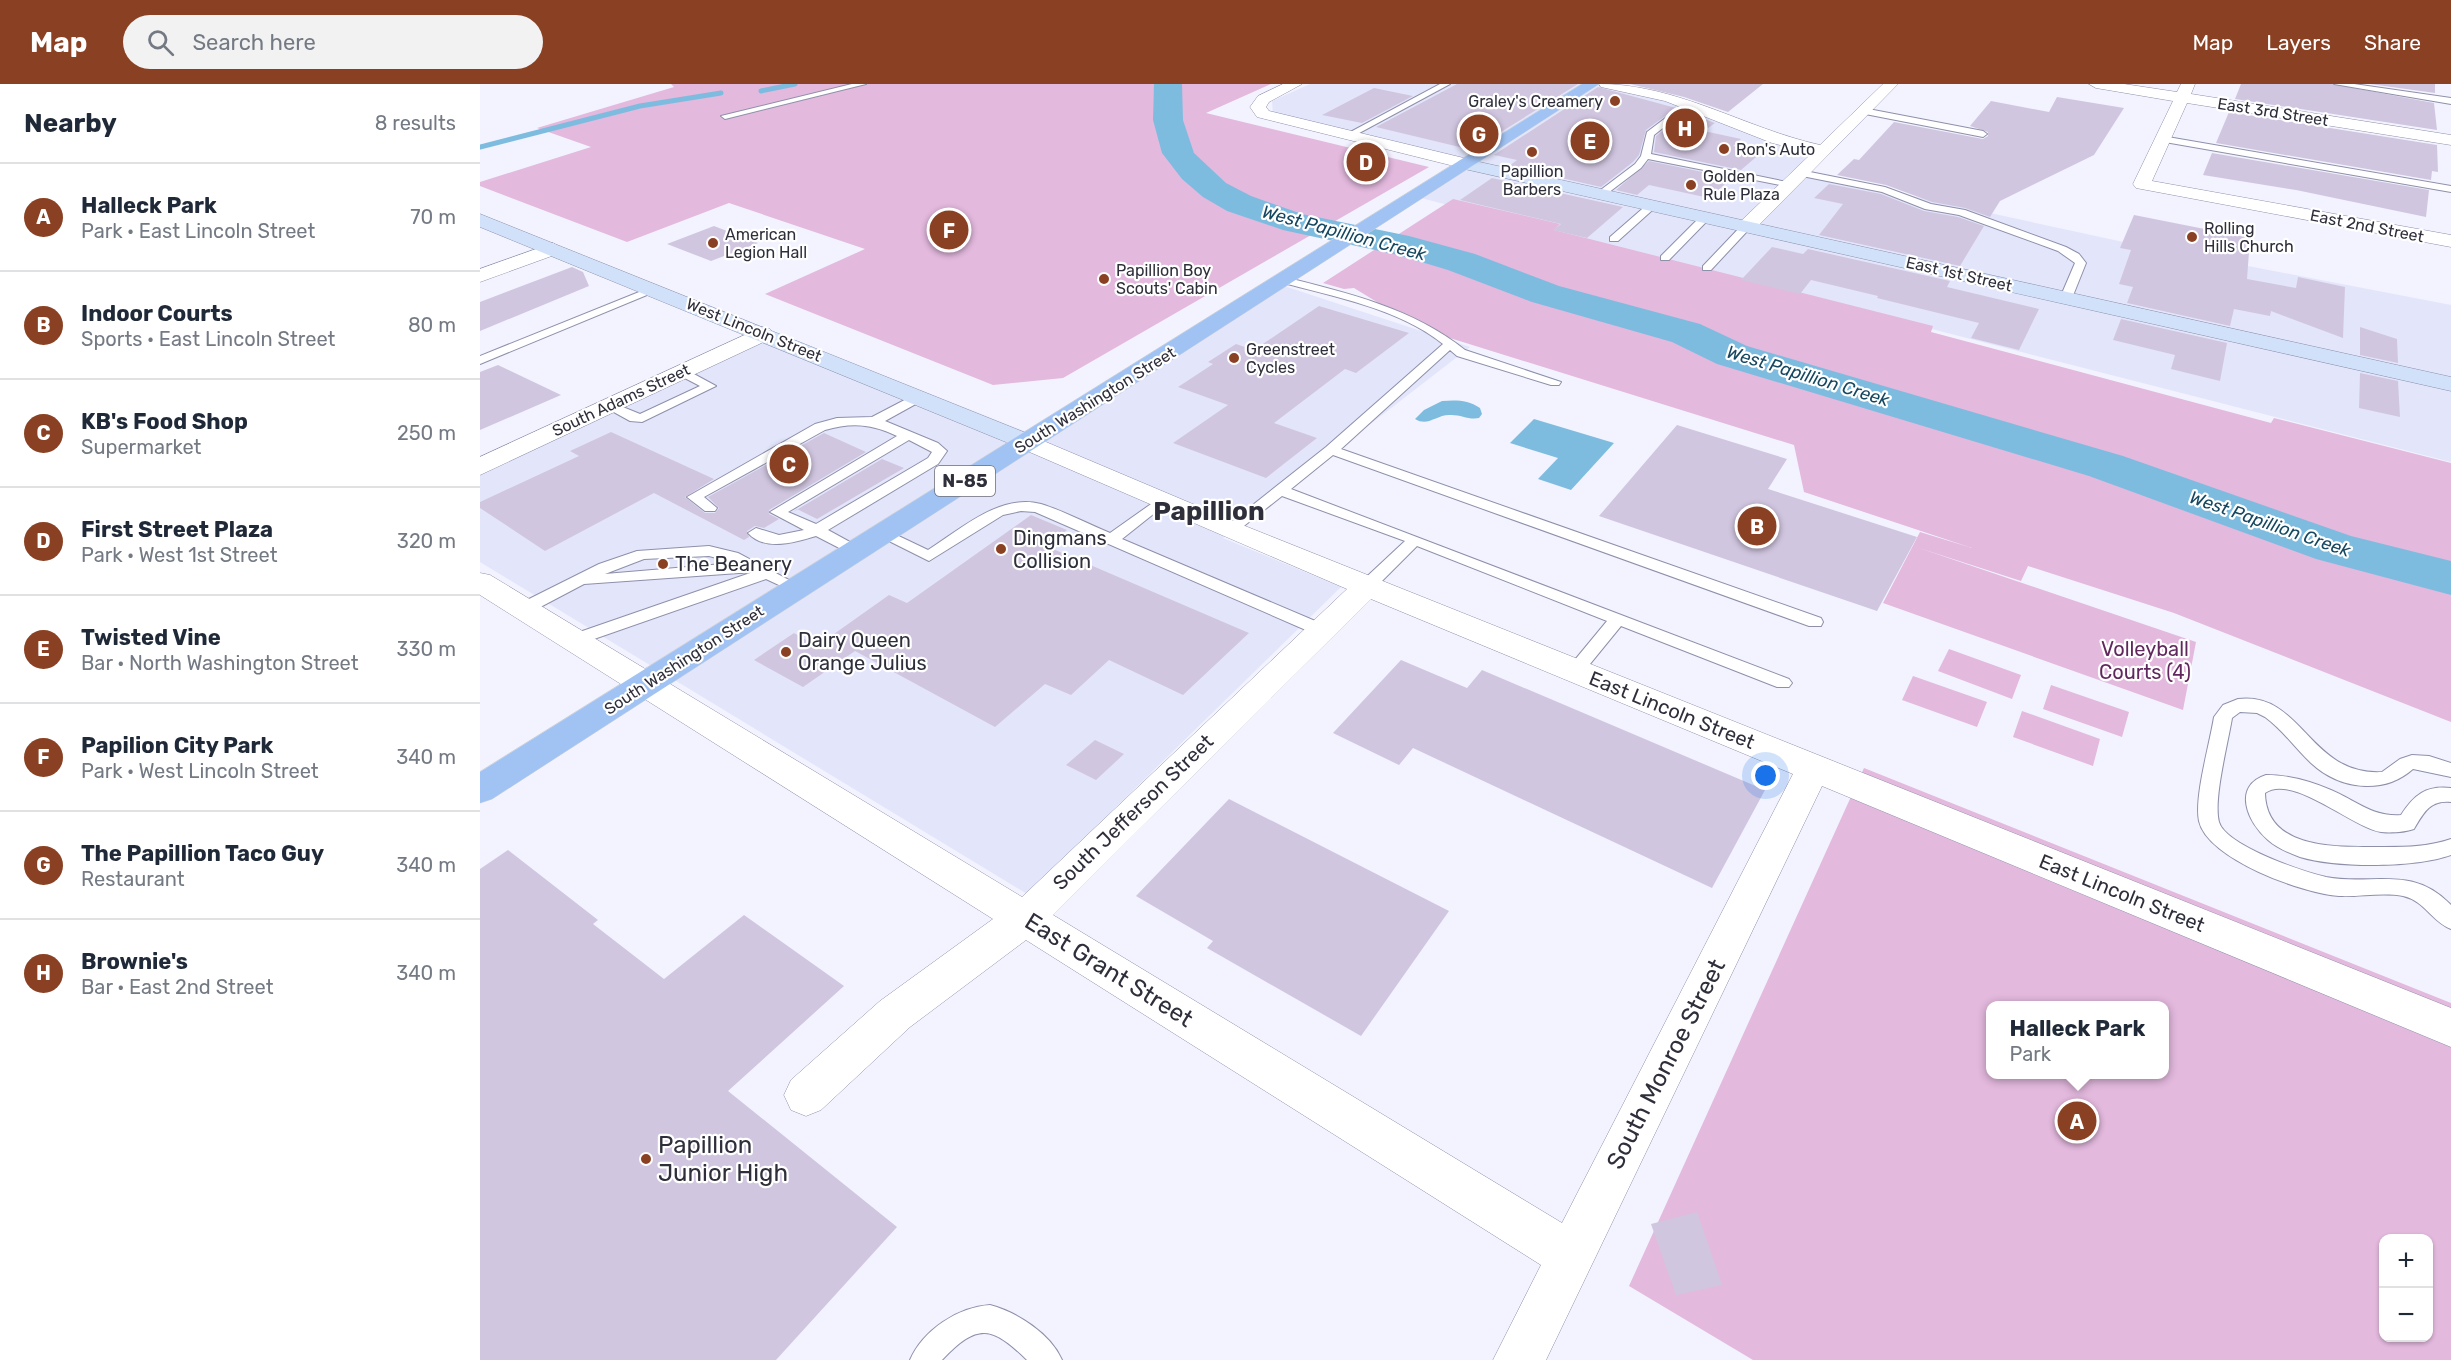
<!DOCTYPE html>
<html lang="en">
<head>
<meta charset="utf-8">
<style>
  :root { --surface:#fff; --page:#f2f2f3; --text:#1f2937; --muted:#747a83; --line:#e0e1e3; --accent:#8a4123 }
  body { margin:0; font-family:Rubik,sans-serif; background:var(--page); color:var(--text) }
  .controls { position:absolute; right:18px; bottom:18px; display:grid; overflow:hidden; border-radius:12px; box-shadow:0 2px 4px #0004 }
  .controls button { width:54px; height:54px; display:grid; place-items:center; padding:0; border:0; border-bottom:2px solid var(--line); background:var(--surface); color:var(--text); font:30px sans-serif }
  .you { position:absolute; left:1286px; top:692px; width:21px; height:21px; margin:-15px; border:4px solid #fff; border-radius:50%; background:#1a73e8; box-shadow:0 0 0 9px #1a73e833 }
  .badge { display:grid; place-items:center; width:39px; height:39px; border-radius:50%; background:var(--accent); color:#fff; font-size:20px; font-weight:700 }
  .pin { position:absolute; translate:-50% -50%; border:3px solid #fff; box-shadow:0 2px 6px #0006 }
  .popup { position:absolute; left:1506px; top:917px; width:183px; height:78px; box-sizing:border-box; display:grid; place-content:center; border-radius:12px; background:var(--surface); filter:drop-shadow(0 2px 4px #0005); font-size:20px; white-space:nowrap; color:var(--muted) }
  .popup b { font-size:22px; color:var(--text) }
  .popup::after { content:''; position:absolute; left:50%; top:100%; margin-left:-12px; border:12px solid transparent; border-top-color:var(--surface) }
  .list { margin:0; padding:0; list-style:none }
  h2 { display:flex; justify-content:space-between; align-items:center; height:78px; margin:0; padding:0 24px; font-size:26px }
  h2 small { font-size:20px; font-weight:400; color:var(--muted) }
  .list li { display:grid; grid-template-columns:39px 1fr auto; gap:18px; align-items:center; box-sizing:border-box; height:108px; padding:0 24px; border-top:2px solid var(--line) }
  .list b { display:block; font-size:22px; white-space:nowrap }
  .list p { margin:0; font-size:20px; white-space:nowrap; color:var(--muted) }
  .list em { font-size:20px; font-style:normal; color:var(--muted) }
  .icon { flex:none; width:33px; height:33px; fill:none; stroke:currentColor; stroke-width:2; stroke-linecap:round; stroke-linejoin:round }
  .map { position:relative; flex:none; width:1971px; height:1276px; overflow:hidden }
  header { display:flex; align-items:center; gap:36px; box-sizing:border-box; height:84px; padding:0 30px; background:var(--accent); color:#fff }
  header strong { font-size:28px }
  nav { display:flex; gap:33px; margin-inline-start:auto; font-size:21px }
  .search { width:420px; height:54px; background:var(--page); display:flex; align-items:center; gap:15px; box-sizing:border-box; padding:0 21px; border-radius:33px; color:var(--muted); font-size:22px }
  main { display:flex }
  aside { flex:1; background:var(--surface) }
  .map>svg:first-child { display:block }
  .built { fill:#e3e5fb }
  .green { fill:#e3b9de; fill-rule:evenodd }
  .water { fill:#7ebcdf }
  .lines { fill:none; stroke-linecap:round; stroke-linejoin:round }
  .stream { stroke:#7ebcdf; stroke-width:5 }
  .river { fill:#7ebcdf; fill-rule:evenodd }
  .building { fill:#d1c6e0 }
  .lane-casing { stroke:#8e90aa; stroke-width:2 }
  .street-casing { stroke:#8e90aa; stroke-width:1 }
  .secondary-casing { stroke:#8e90aa; stroke-width:1 }
  .primary-casing { stroke:#d1d1d4; stroke-width:1 }
  .lane { fill:#fff; fill-rule:evenodd }
  .street { fill:#fff; fill-rule:evenodd }
  .secondary { fill:#d0e1f9; fill-rule:evenodd }
  .primary { fill:#a1c3f4; fill-rule:evenodd }
  .poi-dot { fill:#8a4123; stroke:#fff; stroke-width:2 }
  .labels { text-anchor:middle; dominant-baseline:central; stroke-width:4.5; stroke-linejoin:round; paint-order:stroke }
  .far-poi-label { font-size:16px; fill:#2e2f3a; stroke:#fff; text-anchor:start }
  .far-street-label { font-size:16px; fill:#2e2f3a; stroke:#fff }
  .far-water-label { font-size:18px; font-style:italic; fill:#154860; stroke:#fff }
  .shield { fill:#fff; stroke:#6d6d75; stroke-width:1.5 }
  .shield-label { font-size:18px; font-weight:bold; fill:#2e2f3a }
  .poi-label { font-size:20px; fill:#2e2f3a; stroke:#fff; text-anchor:start }
  .park-label { font-size:20px; fill:#61285e; stroke:#fff }
  .street-label { font-size:20px; fill:#2e2f3a; stroke:#fff }
  .near-street-label { font-size:24px; fill:#2e2f3a; stroke:#fff }
  .near-poi-label { font-size:24px; fill:#2e2f3a; stroke:#fff; text-anchor:start }
  .district-label { font-size:26px; font-weight:bold; fill:#2e2f3a; stroke:#fff }
</style>
</head>
<body>
<header>
<strong>Map</strong>
<div class="search"><svg class="icon" aria-label="search" viewBox="0 0 24 24"><circle cx="10" cy="10" r="6"/><path d="M15 15l6 6"/></svg>Search here</div>
<nav><a>Map</a><a>Layers</a><a>Share</a></nav>
</header>
<main>
<aside>
<h2>Nearby<small>8 results</small></h2>
<ul class="list">
<li><span class="badge">A</span><div><b>Halleck Park</b><p>Park · East Lincoln Street</p></div><em>70 m</em></li>
<li><span class="badge">B</span><div><b>Indoor Courts</b><p>Sports · East Lincoln Street</p></div><em>80 m</em></li>
<li><span class="badge">C</span><div><b>KB's Food Shop</b><p>Supermarket</p></div><em>250 m</em></li>
<li><span class="badge">D</span><div><b>First Street Plaza</b><p>Park · West 1st Street</p></div><em>320 m</em></li>
<li><span class="badge">E</span><div><b>Twisted Vine</b><p>Bar · North Washington Street</p></div><em>330 m</em></li>
<li><span class="badge">F</span><div><b>Papilion City Park</b><p>Park · West Lincoln Street</p></div><em>340 m</em></li>
<li><span class="badge">G</span><div><b>The Papillion Taco Guy</b><p>Restaurant</p></div><em>340 m</em></li>
<li><span class="badge">H</span><div><b>Brownie's</b><p>Bar · East 2nd Street</p></div><em>340 m</em></li>
</ul>
</aside>
<div class="map">
<svg width="1971" height="1276" viewBox="0 0 1971 1276">
  <rect width="100%" height="100%" fill="#f2f3fe"/>
  <path class="built" d="M830 0H1143L1329 69 1316 87 1648 159 1971 221V378L929 111 987 76 793 30 792 17Z
    M804 202 990 263 743 454 861 503 547 810 0 478V389L298 249 564 355Z"/>
  <path class="green" d="M191 0H791L726 29 949 83 583 294 513 301 285 210 385 165 249 119 147 158 0 102V98L111 63 57 44 194 3Z
    M973 115 1080 140 1074 146 1453 242 1451 248 1791 339 1794 334 1971 379V638L1694 529 1548 482 1541 497 1439 464 1716 558 1703 626 1403 519 1440 448 1492 464 1324 408 1314 361 941 245 874 204 864 205 843 199Z
    M1469 565 1541 591 1532 615 1458 587Z
    M1433 592 1507 618 1497 643 1422 616Z
    M1571 601 1649 628 1642 653 1563 625Z
    M1542 627 1620 655 1613 682 1533 653Z
    M1384 684 1971 919V1276H1273L1149 1202ZM1510 922H1684V990H1510ZM1904 1154H1948V1254H1904Z"/>
  <path class="water" d="M962 317C977 316 988 316 1000 324L1002 330 999 334C988 336 980 330 969 331 956 331 948 343 935 335L944 326Z
    M1054 335 1134 359 1091 406 1058 395 1078 374 1030 359Z"/>
  <g class="lines">
    <path class="stream" d="M281 7 315 0
      M0 63 160 22 241 9"/>
    <path class="river" d="M674 0H702L703 36 714 69 746 99 771 112 822 130 929 152 995 170 1079 202 1220 240 1267 262 1643 372 1871 452 1971 477V511L1836 475 1609 392 1237 280 1192 258 1052 218 968 186 918 171 803 146 747 127 723 113 702 95 682 69 673 36Z"/>
  </g>
  <path class="building" d="M977 0H1098L992 66 896 43Z
    M1150 0H1283L1248 28 1204 13Z
    M1761 0H1852L1954 19 1957 46 1755 15Z
    M1890 0H1955V9Z
    M1118 3 1196 24 1166 46 1159 71 1153 78 1121 103 1029 82 1037 76 1014 71Z
    M894 4 933 12 882 39 842 31Z
    M1577 13 1644 24 1614 71 1520 117 1510 133 1485 124 1452 118 1406 101 1357 91 1374 75 1379 76 1414 38 1503 55 1508 52V48L1490 42 1511 17 1569 28Z
    M1207 28 1235 39 1224 47 1261 55 1253 62 1282 68 1261 86 1174 68 1176 52Z
    M1749 28 1957 61 1958 88 1952 87 1951 96 1736 59Z
    M1732 69 1949 106 1946 133 1816 106 1723 91Z
    M1169 77 1252 94 1229 114 1169 101 1157 111 1136 106Z
    M1012 94 1143 123 1107 154 1073 146 1081 140 980 116Z
    M1349 100 1401 110 1444 127 1478 133 1504 142 1480 182 1339 151 1363 120 1334 114Z
    M1654 131 1770 154 1767 195 1816 204 1818 193 1865 203 1863 254 1791 227 1790 232 1754 225 1750 242 1647 219 1653 203 1639 200 1651 166 1640 164Z
    M234 142 278 159 231 177 187 160Z
    M1292 163 1323 170 1328 165 1470 197 1467 203 1559 225 1539 266 1491 254 1499 239 1397 214 1398 212 1331 196 1320 210 1261 196Z
    M92 183 103 188 109 202 0 247V218Z
    M839 222 929 249 876 289 865 285 794 339 837 354 786 394 693 359 748 321 698 303 733 280 728 278 756 260 774 266Z
    M1641 235 1747 259 1740 297 1691 285 1695 271 1633 256Z
    M1880 243 1917 255 1918 279 1880 271Z
    M18 281 81 311 0 346V288Z
    M1880 289 1918 297 1920 333 1879 324Z
    M1197 341 1307 375 1288 405 1437 453 1397 527 1119 432Z
    M131 348 234 395 205 413 225 429H235L239 424 228 413 344 349 386 368 289 426V430L299 435 284 444 275 442 267 447 269 453 264 456 174 409 65 467 0 424V418L99 372 90 367Z
    M402 375 424 384 337 435 317 425 313 428Z
    M551 431 587 446 566 462 769 549 703 611 629 576 591 611 565 600 515 643 375 567 323 603 274 576 314 549 337 562 409 511 427 519Z
    M921 576 987 604 1002 586 1285 706 1232 804 933 664 919 681 853 649Z
    M615 656 644 670 616 696 586 681Z
    M749 715 969 827 881 952 727 864 733 857 656 812Z
    M28 766 118 836 113 840 184 895 264 831 364 902 248 1007 417 1143 296 1276H0V785Z
    M1217 1128 1242 1201 1196 1211 1171 1140Z"/>
  <g class="lines">
    <g class="lane-casing">
      <path id="lane" d="M372 0H386L245 35 241 32Z
        M960 0H970L870 54 863 52Z
        M1854 0H1874L1971 14V20Z
        M1208 17 1211 22 1174 51 1171 70 1307 98 1310 99V103L1168 75 1161 84 1124 112H1118V108L1155 80 1161 72 1167 48Z
        M1383 24 1503 47 1507 50 1503 53 1380 29Z
        M1682 52 1971 102V108L1679 57 1678 55Z
        M1320 86 1405 103 1451 120 1485 126 1586 163 1599 170 1606 179 1592 214 1582 216 1580 214 1595 179 1578 167 1479 131 1445 125 1402 108 1317 91 1315 89Z
        M1169 119 1178 121 1138 157H1130V153Z
        M1222 131 1231 133 1189 176H1181V172Z
        M1263 140 1272 142 1231 186H1223V182Z
        M804 193C869 209 934 225 985 266L1081 298 1079 301H1071L977 272 970 266 861 365 1341 534 1343 538 1341 542H1329L853 371 811 405 1309 595 1312 599 1309 603H1297L1141 542 1101 591H1089L1086 587 1089 583 1127 537 937 462 893 506H881L879 502 881 498 925 457 802 412 755 449H745L742 446 745 443 846 363 963 260C918 224 854 213 800 198V194Z
        M169 204 179 206 0 280V272Z
        M201 283 236 302 162 338 150 337 121 321 128 317 160 330 220 302 197 290V284Z
        M438 309 444 313 443 316 405 337 458 359 467 367 458 380 348 446 379 463 382 466 379 469H369L336 452C316 458 285 468 268 449L276 444 299 451 324 446 290 428 417 352C392 340 372 338 345 346L224 413 237 424 235 427H225L207 413 335 340 357 334 392 333ZM429 356 452 368 448 374 336 440 308 428Z
        M681 413 686 414 688 417 686 420 642 455 847 542 849 546 847 550H835L555 428 541 427 523 431 449 477 393 449 401 444 406 446 448 466C481 445 520 409 561 420 584 427 608 440 630 449Z
        M229 462 258 469 324 504 316 509 286 495 94 562 88 560 86 556 88 552 273 488 104 500 49 529 43 530 35 525 37 521 119 480 157 467ZM229 472 255 479 125 490 164 475Z
        M1758 615C1822 607 1829 692 1902 688L1920 675 1932 671 1949 672 1971 679V693L1933 685C1904 711 1860 706 1831 679 1815 664 1803 646 1785 633L1777 629 1760 628 1752 634C1748 659 1733 716 1739 738 1746 762 1824 788 1846 793 1893 802 1932 780 1971 821V845C1952 838 1945 817 1923 812 1902 808 1881 813 1859 812 1824 810 1727 775 1719 737 1714 713 1730 659 1734 633L1743 621Z
        M1786 691C1809 691 1830 697 1851 706 1877 717 1892 733 1921 731 1934 711 1946 701 1971 704V718C1950 716 1944 728 1934 745 1925 748 1911 749 1901 748 1873 744 1812 689 1785 709 1786 764 1852 763 1892 763 1920 763 1945 764 1971 755V771C1935 784 1856 784 1820 773 1809 769 1797 764 1788 756 1767 738 1752 702 1786 691Z
        M510 1221C537 1228 571 1250 582 1276H547C512 1242 498 1238 462 1276H430C443 1246 478 1223 510 1221Z"/>
    </g>
    <g class="street-casing">
      <path id="street" d="M803 0H822L789 18 786 23 789 27 992 76 995 80 986 85 777 33 770 23 778 12Z
        M1119 0C1198 0 1264 44 1340 61L1403 0H1418L1274 146H1260L1258 142 1260 138 1332 69 1292 59 1185 17 1121 3Z
        M1609 0H1644L1697 8 1701 0H1715L1711 10 1971 51V61L1707 19 1672 97 1971 151V163L1656 104 1653 100 1693 17 1616 4Z
        M73 159 83 165 80 169 0 198V185Z
        M282 243 290 245 293 250 290 255 0 391V373Z
        M547 350 760 440 1971 924V963L1342 702 1066 1276H1013L1061 1181 546 856 430 943 341 1026 326 1032 311 1026 304 1011 311 996 400 917 513 835 0 511V489L10 491 542 813 867 505 538 363 534 358 538 353ZM891 515 1313 690 1082 1139 573 831Z"/>
    </g>
    <g class="secondary-casing">
      <path id="secondary" d="M986 75 1971 293V307L980 84 977 80 980 76Z
        M0 130 556 353 560 358 556 363 547 366 538 363 0 143Z"/>
    </g>
    <g class="primary-casing">
      <path id="primary" d="M1102 0H1119L12 715 0 719V688Z"/>
    </g>
    <use href="#lane" class="lane"/>
    <use href="#street" class="street"/>
    <use href="#secondary" class="secondary"/>
    <use href="#primary" class="primary"/>
  </g>
  <g class="poi-dot">
    <circle cx="1135" cy="17" r="6"/>
    <circle cx="1244" cy="65" r="6"/>
    <circle cx="1052" cy="68" r="6"/>
    <circle cx="1211" cy="101" r="6"/>
    <circle cx="1712" cy="153" r="6"/>
    <circle cx="233" cy="159" r="6"/>
    <circle cx="624" cy="195" r="6"/>
    <circle cx="754" cy="274" r="6"/>
    <circle cx="521" cy="465" r="6"/>
    <circle cx="183" cy="480" r="6"/>
    <circle cx="306" cy="568" r="6"/>
    <circle cx="166" cy="1075" r="6"/>
  </g>
  <g class="labels">
    <g class="far-poi-label">
      <text x="1123" y="17" text-anchor="end">Graley's Creamery</text>
      <text x="1256" y="65">Ron's Auto</text>
      <text x="1052" y="87" text-anchor="middle">Papillion<tspan x="1052" dy="18">Barbers</tspan></text>
      <text x="1223" y="92">Golden<tspan x="1223" dy="18">Rule Plaza</tspan></text>
      <text x="1724" y="144">Rolling<tspan x="1724" dy="18">Hills Church</tspan></text>
      <text x="245" y="150">American<tspan x="245" dy="18">Legion Hall</tspan></text>
      <text x="636" y="186">Papillion Boy<tspan x="636" dy="18">Scouts' Cabin</tspan></text>
      <text x="766" y="265">Greenstreet<tspan x="766" dy="18">Cycles</tspan></text>
    </g>
    <g class="far-street-label">
      <text transform="translate(1793 28) rotate(9)">East 3rd Street</text>
      <text transform="translate(1887 142) rotate(11)">East 2nd Street</text>
      <text transform="translate(1479 190) rotate(13)">East 1st Street</text>
      <text transform="translate(274 246) rotate(22)">West Lincoln Street</text>
      <text transform="translate(141 316) rotate(-25)">South Adams Street</text>
      <text transform="translate(615 316) rotate(-32)">South Washington Street</text>
      <text transform="translate(204 576) rotate(-33)">South Washington Street</text>
    </g>
    <g class="far-water-label">
      <text transform="translate(864 149) rotate(15)">West Papillion Creek</text>
      <text transform="translate(1328 292) rotate(17)">West Papillion Creek</text>
      <text transform="translate(1790 440) rotate(19)">West Papillion Creek</text>
    </g>
    <rect class="shield" x="455" y="382" width="60" height="30" rx="4.5"/>
    <g class="shield-label">
      <text x="485" y="397">N-85</text>
    </g>
    <g class="poi-label">
      <text x="533" y="454">Dingmans<tspan x="533" dy="23">Collision</tspan></text>
      <text x="195" y="480">The Beanery</text>
      <text x="318" y="556">Dairy Queen<tspan x="318" dy="23">Orange Julius</tspan></text>
    </g>
    <g class="park-label">
      <text x="1665" y="565">Volleyball<tspan x="1665" dy="23">Courts (4)</tspan></text>
    </g>
    <g class="street-label">
      <text transform="translate(1192 626) rotate(22)">East Lincoln Street</text>
      <text transform="translate(653 728) rotate(-44)">South Jefferson Street</text>
      <text transform="translate(1642 809) rotate(22)">East Lincoln Street</text>
    </g>
    <g class="near-street-label">
      <text transform="translate(629 886) rotate(32)">East Grant Street</text>
      <text transform="translate(1186 980) rotate(-63)">South Monroe Street</text>
    </g>
    <g class="near-poi-label">
      <text x="178" y="1061">Papillion<tspan x="178" dy="28">Junior High</tspan></text>
    </g>
    <g class="district-label">
      <text x="729" y="427">Papillion</text>
    </g>
  </g>
</svg>
<div class="controls">
<button>+</button>
<button>−</button>
</div>
<div class="you"></div>
<div class="pin badge" style="left:1597px;top:1037px">A</div>
<div class="popup"><b>Halleck Park</b>Park</div>
<div class="pin badge" style="left:1277px;top:442px">B</div>
<div class="pin badge" style="left:309px;top:380px">C</div>
<div class="pin badge" style="left:886px;top:78px">D</div>
<div class="pin badge" style="left:1110px;top:57px">E</div>
<div class="pin badge" style="left:469px;top:146px">F</div>
<div class="pin badge" style="left:999px;top:50px">G</div>
<div class="pin badge" style="left:1205px;top:44px">H</div>
</div>
</main>
</body>
</html>
